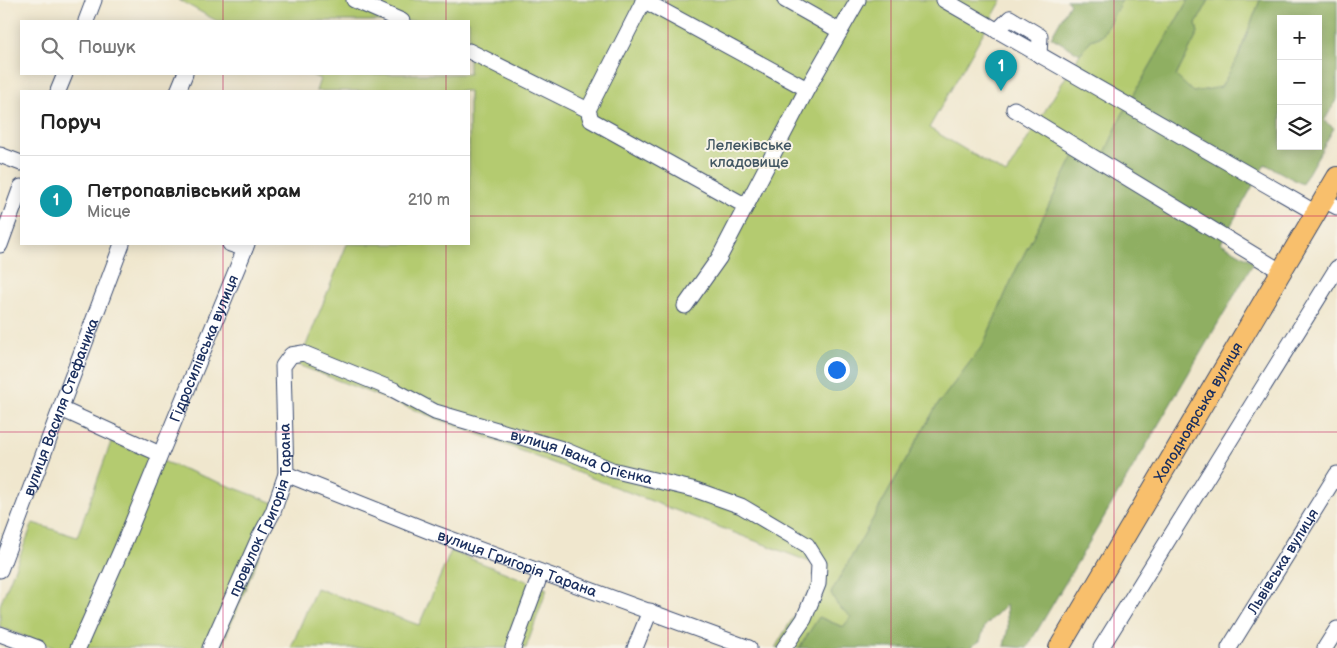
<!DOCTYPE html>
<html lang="uk">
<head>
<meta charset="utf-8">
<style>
  :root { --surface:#fff; --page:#f6f6f6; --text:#222; --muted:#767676; --line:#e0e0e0; --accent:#db2777 }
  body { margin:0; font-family:"Balsamiq Sans",sans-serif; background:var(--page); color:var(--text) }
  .controls { position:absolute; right:15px; top:15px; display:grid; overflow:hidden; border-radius:0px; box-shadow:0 2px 12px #0003 }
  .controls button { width:45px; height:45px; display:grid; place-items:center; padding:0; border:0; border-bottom:1px solid var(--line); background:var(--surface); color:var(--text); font:25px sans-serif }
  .you { position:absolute; left:836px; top:369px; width:18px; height:18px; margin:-12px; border:4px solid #fff; border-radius:50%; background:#1a73e8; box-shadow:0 0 0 8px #1a73e833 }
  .badge { display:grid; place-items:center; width:32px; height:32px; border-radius:50%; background:var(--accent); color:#fff; font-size:16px; font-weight:700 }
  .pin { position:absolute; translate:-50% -41px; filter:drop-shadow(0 1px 2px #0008) }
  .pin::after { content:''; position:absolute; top:26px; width:18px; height:15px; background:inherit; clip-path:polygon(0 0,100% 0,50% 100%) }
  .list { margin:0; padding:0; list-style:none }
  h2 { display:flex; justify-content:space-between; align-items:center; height:65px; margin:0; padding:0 20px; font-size:21px }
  h2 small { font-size:16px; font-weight:400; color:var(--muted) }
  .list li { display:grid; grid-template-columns:32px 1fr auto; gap:15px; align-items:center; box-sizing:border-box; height:90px; padding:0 20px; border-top:1px solid var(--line) }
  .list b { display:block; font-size:19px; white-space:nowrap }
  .list p { margin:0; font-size:16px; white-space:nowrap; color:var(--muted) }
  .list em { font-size:16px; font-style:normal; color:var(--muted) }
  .icon { flex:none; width:28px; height:28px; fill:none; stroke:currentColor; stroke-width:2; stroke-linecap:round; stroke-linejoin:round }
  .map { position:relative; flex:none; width:1337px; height:648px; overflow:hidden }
  .search { position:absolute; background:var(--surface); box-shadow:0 2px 12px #0003; left:20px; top:20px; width:450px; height:55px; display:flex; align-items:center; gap:12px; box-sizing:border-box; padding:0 18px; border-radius:0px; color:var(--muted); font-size:19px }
  .panel { position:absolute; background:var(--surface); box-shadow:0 2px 12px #0003; left:20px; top:90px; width:450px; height:155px; border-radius:0px }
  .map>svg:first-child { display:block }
  .green { fill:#b4cb70; stroke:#687d67 }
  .forest { fill:#8faf62; stroke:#556f60; fill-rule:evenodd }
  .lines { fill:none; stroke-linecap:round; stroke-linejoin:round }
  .minor-casing { stroke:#3b4b6f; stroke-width:17 }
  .major-casing { stroke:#3b4b6f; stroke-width:22 }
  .minor { stroke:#fff; stroke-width:15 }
  .major { stroke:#f8bf6c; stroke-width:20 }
  .grid { fill:none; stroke:#c2185b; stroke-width:1; stroke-opacity:0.55 }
  .labels { text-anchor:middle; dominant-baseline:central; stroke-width:4; stroke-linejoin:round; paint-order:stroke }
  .park-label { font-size:15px; fill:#415662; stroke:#f7f3e8 }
  .street-label { font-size:15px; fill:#1b2f5e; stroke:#f7f3e8 }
</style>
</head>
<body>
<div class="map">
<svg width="1337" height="648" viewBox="0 0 1337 648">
  <rect width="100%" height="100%" fill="#f7f3e8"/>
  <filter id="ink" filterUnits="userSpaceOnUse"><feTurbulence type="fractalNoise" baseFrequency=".02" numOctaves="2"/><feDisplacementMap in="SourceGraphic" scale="10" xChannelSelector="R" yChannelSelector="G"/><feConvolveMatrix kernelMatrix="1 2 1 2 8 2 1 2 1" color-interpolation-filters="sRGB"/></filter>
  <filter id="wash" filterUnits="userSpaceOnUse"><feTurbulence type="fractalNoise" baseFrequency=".0096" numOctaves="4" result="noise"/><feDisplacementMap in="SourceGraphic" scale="20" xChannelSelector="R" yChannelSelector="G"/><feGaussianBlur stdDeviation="1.12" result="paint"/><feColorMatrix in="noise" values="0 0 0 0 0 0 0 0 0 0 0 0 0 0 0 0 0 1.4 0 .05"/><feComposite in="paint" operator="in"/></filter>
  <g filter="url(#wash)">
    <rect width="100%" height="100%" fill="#f0e7ce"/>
    <path class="green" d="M179 0H1002L929 128 1006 174 1080 54 1091 40 1102 36 1122 0H1188L1122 115 1100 165 1074 156 1015 272 983 345 936 407 831 593 838 606 852 616 843 627 819 617 799 648H775L823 567 298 365 347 244H469V91H316L320 79 310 74H469V21H217Z
      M1209 0H1260L1238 57 1221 88 1192 92 1176 76 1198 33 1196 24Z
      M111 442 280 505 221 648H55L0 627V605L33 523 77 537Z
      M451 551 547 589 526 648H291L316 588 419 625Z"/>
    <path class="forest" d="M1066 0H1122L1102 36 1091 40 1080 54 1051 37 1070 3Z
      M1188 0H1209L1196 24 1198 33 1176 76 1193 92 1221 87 1238 57 1260 0H1337V99L1324 121 1334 128 1302 184 1265 164 1221 243 1254 262 1027 648 1004 646 1008 628 1006 605 985 626 980 641 969 648H799L819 617 843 627 851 617 838 606 831 593 936 407 983 345 1015 272 1074 156 1100 164 1122 115ZM1281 19H1318V146H1281Z"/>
  </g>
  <g filter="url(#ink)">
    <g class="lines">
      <g class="minor-casing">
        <g id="minor">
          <path d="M354 0 402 21"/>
          <path d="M643 0 807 89"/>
          <path d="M785 0 840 31"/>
          <path d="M944 0 1316 213"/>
          <path d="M86 21 94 0"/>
          <path d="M997 31 1010 18 1040 36 1039 55"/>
          <path d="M469 51 588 110 591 120 746 206"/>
          <path d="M58 91 65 74"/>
          <path d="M178 91 185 74"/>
          <path d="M1014 109 1282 272"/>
          <path d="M588 110 644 0"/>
          <path d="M0 155 21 163"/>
          <path d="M1324 200 1337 207"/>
          <path d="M230 244 245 249"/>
          <path d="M0 245 21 187"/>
          <path d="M685 306 719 258 807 89 858 0"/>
          <path d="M61 409 160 454"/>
          <path id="s1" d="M286 474 434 533 749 648"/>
          <path id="s2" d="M0 570 122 244"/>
          <path d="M0 634 38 648"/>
          <path id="s3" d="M78 648 122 548 247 244"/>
          <path id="s4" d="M210 648 258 540 273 512 286 474 283 366 291 355 303 353 394 390 435 412 562 449 612 470 696 490 741 506 807 545 819 564 818 584 804 619 784 648"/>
          <path d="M513 648 541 573"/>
          <path d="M635 648 650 611"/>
          <path d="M1101 648 1337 268"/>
          <path id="s5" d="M1229 648 1337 474"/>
          <path d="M1325 648 1337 629"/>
        </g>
      </g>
      <g class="major-casing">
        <g id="major">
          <path id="s6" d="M1059 648 1337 177"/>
        </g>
      </g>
      <use href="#minor" class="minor"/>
      <use href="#major" class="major"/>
    </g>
  </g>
  <path class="grid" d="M223 0V21M446 0V21M668 0V648M891 0V648M1114 0V648M223 74V91M446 74V91M0 216H21M469 216H1337M223 244V648M446 244V648M0 432H1337"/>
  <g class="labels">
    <g class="park-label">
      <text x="749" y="145">Лелеківське<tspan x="749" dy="17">кладовище</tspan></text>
    </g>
    <g class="street-label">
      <text stroke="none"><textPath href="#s3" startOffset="325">Гідросилівська вулиця</textPath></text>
      <text stroke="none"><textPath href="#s2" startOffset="174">вулиця Василя Стефаника</textPath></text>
      <text stroke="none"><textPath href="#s6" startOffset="274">Холодноярська вулиця</textPath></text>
      <text stroke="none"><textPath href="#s4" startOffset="622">вулиця Івана Огієнка</textPath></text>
      <text stroke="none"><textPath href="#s4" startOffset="149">провулок Григорія Тарана</textPath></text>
      <text stroke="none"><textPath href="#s5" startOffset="102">Львівська вулиця</textPath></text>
      <text stroke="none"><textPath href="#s1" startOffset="248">вулиця Григорія Тарана</textPath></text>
    </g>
  </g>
</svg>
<div class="controls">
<button>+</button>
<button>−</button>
<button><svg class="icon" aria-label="layers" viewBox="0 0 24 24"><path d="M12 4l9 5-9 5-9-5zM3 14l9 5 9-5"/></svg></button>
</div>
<div class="you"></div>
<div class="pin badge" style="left:1001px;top:91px;background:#0f9aa8">1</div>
<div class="search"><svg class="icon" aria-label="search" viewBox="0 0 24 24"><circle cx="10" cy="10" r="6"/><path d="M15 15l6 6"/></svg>Пошук</div>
<section class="panel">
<h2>Поруч<small></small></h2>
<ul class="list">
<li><span class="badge" style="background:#0f9aa8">1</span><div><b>Петропавлівський храм</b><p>Місце</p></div><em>210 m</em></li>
</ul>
</section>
</div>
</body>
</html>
